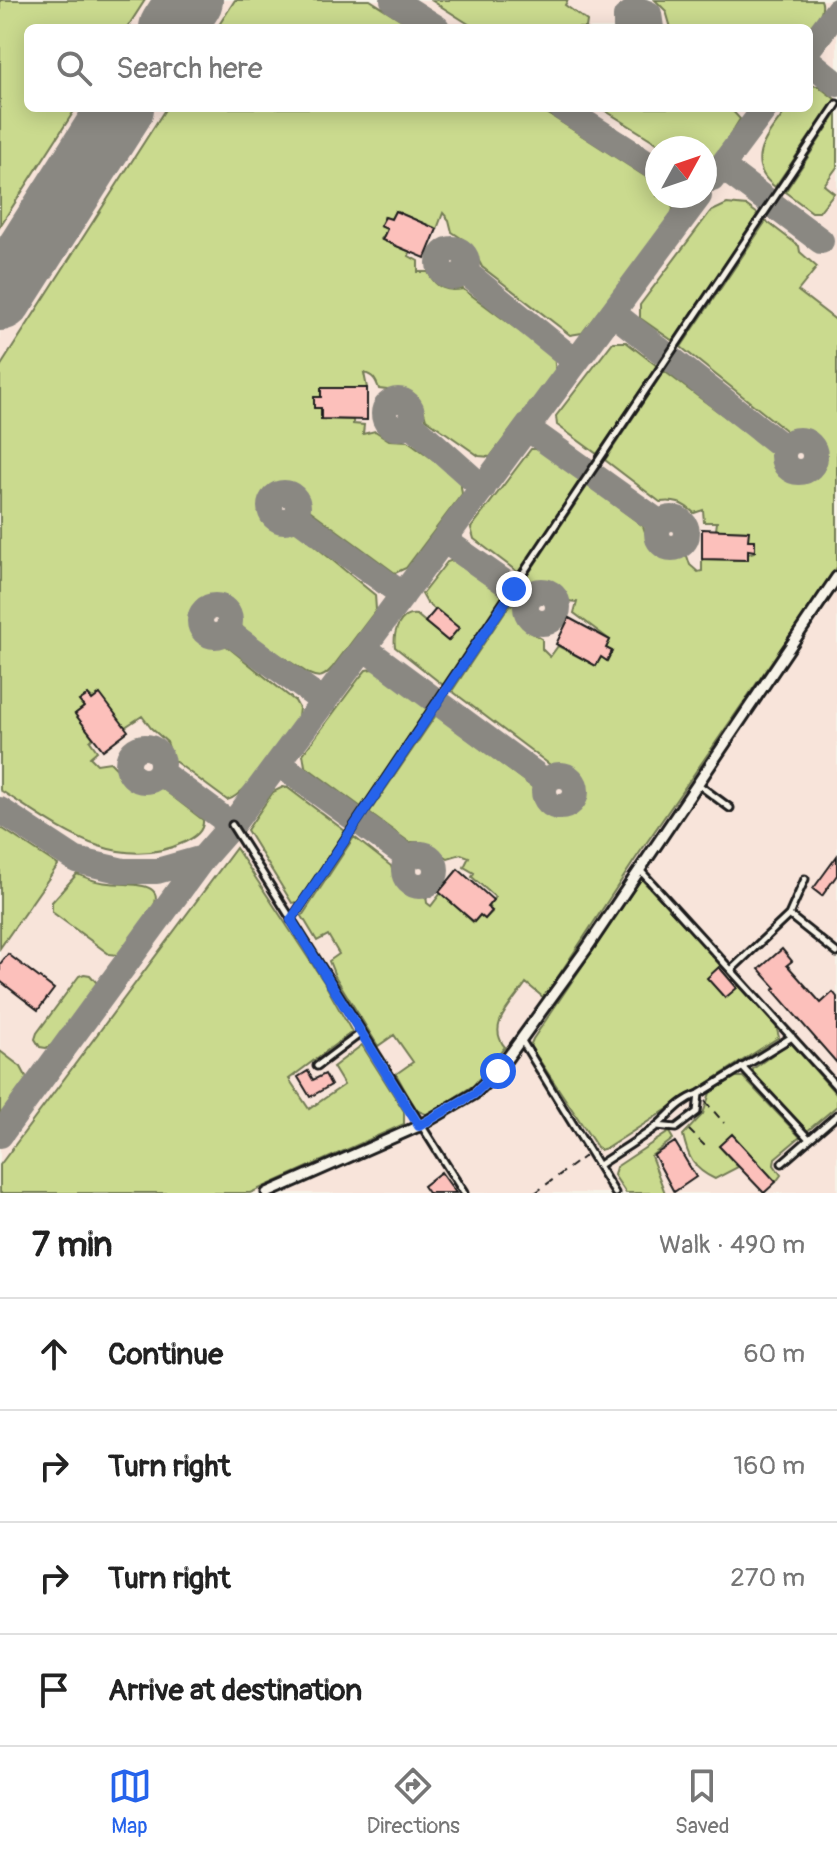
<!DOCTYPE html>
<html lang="en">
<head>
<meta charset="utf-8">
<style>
  :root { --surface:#fff; --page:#f2f2f2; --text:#222; --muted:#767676; --line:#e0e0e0; --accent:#2563eb }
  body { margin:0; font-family:Pangolin,sans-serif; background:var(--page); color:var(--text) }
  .compass { position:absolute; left:645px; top:136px; width:72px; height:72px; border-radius:50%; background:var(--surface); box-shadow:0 4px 20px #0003; rotate:50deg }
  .stop { position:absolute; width:24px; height:24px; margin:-18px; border:6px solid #2563eb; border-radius:50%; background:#fff }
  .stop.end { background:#2563eb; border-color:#fff; box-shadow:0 2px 8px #0008 }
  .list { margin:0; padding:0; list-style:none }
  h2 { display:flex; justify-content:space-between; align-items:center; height:104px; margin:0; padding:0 32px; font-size:34px }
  h2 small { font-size:26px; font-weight:400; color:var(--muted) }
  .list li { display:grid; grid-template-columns:52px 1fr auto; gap:24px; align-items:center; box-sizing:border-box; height:112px; padding:0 32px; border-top:2px solid var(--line) }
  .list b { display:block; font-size:30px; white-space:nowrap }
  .list em { font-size:26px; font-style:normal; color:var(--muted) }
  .icon { flex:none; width:44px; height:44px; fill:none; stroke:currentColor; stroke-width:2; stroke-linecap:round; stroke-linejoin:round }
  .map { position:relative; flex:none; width:837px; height:1193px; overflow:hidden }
  .search { position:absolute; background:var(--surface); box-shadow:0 4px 20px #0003; left:24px; right:24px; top:24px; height:88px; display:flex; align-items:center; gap:20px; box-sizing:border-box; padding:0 28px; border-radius:12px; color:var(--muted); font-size:30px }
  .sheet { height:552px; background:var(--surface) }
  nav { display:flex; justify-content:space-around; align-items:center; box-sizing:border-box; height:112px; border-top:2px solid var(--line); background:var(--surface); font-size:22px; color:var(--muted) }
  nav a { display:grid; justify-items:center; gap:4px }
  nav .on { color:var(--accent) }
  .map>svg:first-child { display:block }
  .built { fill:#f8e4da; fill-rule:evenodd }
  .green { fill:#cada8e; stroke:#737b55; stroke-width:2 }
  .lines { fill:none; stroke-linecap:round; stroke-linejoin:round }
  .taxiway { stroke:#8a8882; stroke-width:26 }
  .runway { stroke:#8a8882; stroke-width:66 }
  .building { fill:#fcc0bb; stroke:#1c1c1c; stroke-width:2 }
  .lane-casing { stroke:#1c1c1c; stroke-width:11 }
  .street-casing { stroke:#1c1c1c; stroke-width:15 }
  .path { stroke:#1c1c1c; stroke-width:2; stroke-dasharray:8 6; stroke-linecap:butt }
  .lane { stroke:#f7f3e8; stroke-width:5 }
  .street { stroke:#f7f3e8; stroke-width:9 }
  .route { stroke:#2563eb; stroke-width:10 }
</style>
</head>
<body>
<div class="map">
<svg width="837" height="1193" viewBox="0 0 837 1193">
  <rect width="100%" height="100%" fill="#f7f3e8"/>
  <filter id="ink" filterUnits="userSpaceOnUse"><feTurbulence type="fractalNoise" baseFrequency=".0125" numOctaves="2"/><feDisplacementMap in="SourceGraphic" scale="16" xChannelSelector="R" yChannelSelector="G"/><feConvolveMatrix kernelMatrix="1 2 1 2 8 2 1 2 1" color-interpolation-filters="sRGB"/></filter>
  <g filter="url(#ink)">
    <path class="built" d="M0 0H837V1193H0ZM28 28H809V108H28ZM657 148H705V196H657Z"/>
    <path class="green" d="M0 0H145L127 28H28V108H76L0 226Z
      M235 0H370L414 28H217Z
      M431 0H568L565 5 587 21 586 28H475Z
      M655 0H821C826 11 815 21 809 30V28H671L666 11Z
      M809 85 818 86 835 99 775 187C741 161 770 133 788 108H809Z
      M166 108H539L657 184V196H669L673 209 670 219 582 333 570 335 482 267 470 244 452 232 449 220 443 213 437 229 395 211 391 219 384 217 381 226 388 230 381 239 410 252 409 256 418 261V272H428C436 288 446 292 463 289L554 357 556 371 490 457 479 456 426 419 422 405 412 393 379 389C376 380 373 375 364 373L367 388H321V397H314V407L321 408V419L353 420V424L364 425 363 434 375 431 389 440 408 441 460 479 462 494 406 568 395 573 308 509 303 492 296 486 286 484 275 487 267 490 261 498 263 500 260 509 271 528 284 531 293 528 375 595 376 610 332 668C324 677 320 679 309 674 291 662 254 640 241 626 234 618 236 606 224 600 215 596 208 600 200 604L198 603 191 611 194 614C188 638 202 646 224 644L295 701 299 708 298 717C284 735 248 796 227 800L173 760 167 742 151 728 142 716 125 727 88 695 80 701 84 707 75 714 93 738 90 741 97 751 90 757 97 764 110 762C124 777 133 786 155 783L203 820C204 831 195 837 185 842 115 875 57 826 0 790V367Z
      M601 108H730L740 119 718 155 705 162V148H665Z
      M837 113V167L824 185 834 193 819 212H812L785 192Z
      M727 204 747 206 758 214 673 341 640 318V305L710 212Z
      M766 221 799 246 800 252 817 267 798 291 837 321V567L636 858 544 998 526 983C512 1004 486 1025 505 1047L474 1085 428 1115 416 1110 396 1074 413 1062 394 1035 378 1046 335 976 329 961 339 954 328 935 317 941 302 916 354 837 391 866 396 883 403 890 415 896H426L427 903 431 906 441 893 473 922 480 915 485 919 492 912 488 905 495 897 472 877 474 873 464 867 469 857 461 854 448 858 422 842H409L369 813 436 715 535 789C538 805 546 811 561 813L575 807 578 808 583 800 580 797 584 789C579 771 568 765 550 769L549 764 452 691 510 604 517 607 516 616 527 630 542 639V649L550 657 558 646 596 666 601 657 607 660 612 652 606 648 610 640 574 613 577 602 568 601C556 573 546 588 525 579L588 485 643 526 649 544 656 550 671 555 687 556 690 565 698 572 702 571V559L747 560 748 554 754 552V540H748V531L716 530 717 522H704L703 510 694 513C683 503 675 500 660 502L605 460 664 371 775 454C781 474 793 484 814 472L816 473 821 465 819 462 823 455 822 446 806 433 788 436 784 433 785 430 681 347Z
      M613 342H626L657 366 597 454 557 425 556 416Z
      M531 449H542L581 478 519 573 474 539 471 528Z
      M453 560 503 596 443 685 395 647C393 633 399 612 417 615L448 641 458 628 427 603 422 594 447 562Z
      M372 669 379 671 428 708 361 807 305 766 303 754 360 677 366 670Z
      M283 787 288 788 345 831 298 902 292 903 247 830 273 792Z
      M0 827 58 865 0 948Z
      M236 848 324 982 352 1032 289 1079 309 1109 344 1085 333 1067 362 1045 404 1111V1124L250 1193H0V1165Z
      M77 874C85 877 93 881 101 882 122 887 176 876 148 916 139 929 129 946 117 955L109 954 52 912V902Z
      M641 879 721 963 719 968 736 987 740 985 776 1026 779 1037 607 1148 599 1150 530 1046 533 1039Z
      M84 974 90 975 97 983 94 990 52 1045 46 1048 40 1047 35 1039 37 1033 79 976Z
      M787 1044H792L837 1095V1106L806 1132 753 1075V1069Z
      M0 1051 21 1067 28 1080 0 1117Z
      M736 1077H743L800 1137 775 1158 774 1165 781 1175 776 1182 732 1135 719 1146 738 1167 715 1179C693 1169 688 1157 683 1135L703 1114 710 1093Z
      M669 1132 673 1139 651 1156 665 1193H626L614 1175 616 1167Z"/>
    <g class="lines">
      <path class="taxiway" d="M393 0 437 28
        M626 28V17L637 9 649 14 651 28
        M809 48 837 11
        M809 61 837 84
        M562 108 657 169
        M721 166 821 241
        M712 179 765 108
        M439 263a14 14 0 1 1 28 0a14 14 0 1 1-28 0Z
        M464 271 576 362
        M613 313 784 448
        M384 414a14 14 0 1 1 28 0a14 14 0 1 1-28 0Z
        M409 422 483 488
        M527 428 660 523
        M783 456a16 16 0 1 1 32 0a16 16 0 1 1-32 0Z
        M270 507a14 14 0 1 1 28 0a14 14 0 1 1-28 0Z
        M295 516 403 595
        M657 533a15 15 0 1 1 30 0a15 15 0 1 1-30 0Z
        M444 540 528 599
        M526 607a16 16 0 1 1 32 0a16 16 0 1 1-32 0Z
        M200 621a15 15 0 1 1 30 0a15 15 0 1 1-30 0Z
        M227 631 324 702
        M364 648 546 782
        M128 764a17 17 0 1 1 34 0a17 17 0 1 1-34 0Z
        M278 763 409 858
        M160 772 232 825
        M544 791a16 16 0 1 1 32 0a16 16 0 1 1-32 0Z
        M0 810 76 860 123 871H157L203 858
        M404 870a16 16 0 1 1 32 0a16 16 0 1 1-32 0Z
        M0 1135 203 858 232 825 699 196"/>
      <path class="runway" d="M172 28 190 0
        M0 298 121 108"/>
    </g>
    <path class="building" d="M395 211 437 229 425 258 382 240 387 229 380 226 385 217 391 219Z
      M321 388H367V420L321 419V408H314V397H321Z
      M702 529 749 531 748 540H755V551L748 550V560L702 559Z
      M436 609 459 628 448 641 425 622Z
      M569 618 610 640 606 648 612 651 607 661 601 657 596 666 556 644Z
      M100 694 128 731 103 750 75 714 84 707 79 701 88 695 92 700Z
      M837 856V875L822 896 813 889Z
      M458 869 493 900 487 907 492 911 485 919 480 915 474 922 439 892Z
      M782 949 792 961 787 965 821 1003 833 992 837 997V1063L773 990 776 988 759 969Z
      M8 954 54 989 38 1010 0 981V964Z
      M719 967 737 988 725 998 707 978Z
      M308 1071 313 1080 325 1074 331 1085 310 1097 298 1077Z
      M732 1134 776 1182 764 1193 719 1146Z
      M675 1142 696 1177 674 1192 654 1155Z
      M441 1172 456 1193H428L423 1186Z"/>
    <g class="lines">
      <g class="lane-casing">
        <path id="lane" d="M699 785 730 808
          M232 825 464 1193
          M639 869 837 1087
          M789 915 837 953
          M291 920 837 104
          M732 969 789 915 805 879
          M522 1041 615 1193
          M317 1066 361 1033
          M742 1067 809 1139
          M657 1126 676 1128 697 1112 699 1094
          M782 1163 837 1115
          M599 1165C617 1153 635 1142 653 1129 669 1117 678 1101 699 1094L792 1037"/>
      </g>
      <g class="street-casing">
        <path id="street" d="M267 1193 419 1126 474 1094 498 1071 587 948 837 577"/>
      </g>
      <path class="path" d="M705 1101 724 1123
        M689 1130 705 1146
        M535 1193 585 1156"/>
      <use href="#lane" class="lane"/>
      <use href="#street" class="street"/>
    </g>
  </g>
  <g class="lines" filter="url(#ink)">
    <path class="route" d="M498 1071 474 1094 419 1126 291 920 514 589"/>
  </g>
</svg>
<svg class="compass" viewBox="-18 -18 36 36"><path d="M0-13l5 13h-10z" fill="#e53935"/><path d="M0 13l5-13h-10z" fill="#767676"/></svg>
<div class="stop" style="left:498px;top:1071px"></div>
<div class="stop end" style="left:514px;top:589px"></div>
<div class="search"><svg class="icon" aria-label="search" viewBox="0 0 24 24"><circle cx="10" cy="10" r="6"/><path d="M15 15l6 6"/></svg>Search here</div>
</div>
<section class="sheet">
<h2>7 min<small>Walk · 490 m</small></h2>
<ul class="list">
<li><svg class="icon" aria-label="ahead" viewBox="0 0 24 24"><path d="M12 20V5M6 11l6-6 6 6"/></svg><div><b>Continue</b></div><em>60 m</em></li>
<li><svg class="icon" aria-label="right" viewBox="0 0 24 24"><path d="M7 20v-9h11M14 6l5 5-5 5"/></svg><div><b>Turn right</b></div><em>160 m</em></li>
<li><svg class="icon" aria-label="right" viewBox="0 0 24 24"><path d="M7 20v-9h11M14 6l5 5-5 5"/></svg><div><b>Turn right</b></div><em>270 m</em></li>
<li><svg class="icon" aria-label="arrive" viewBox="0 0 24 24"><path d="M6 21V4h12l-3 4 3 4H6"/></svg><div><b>Arrive at destination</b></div></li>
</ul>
</section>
<nav>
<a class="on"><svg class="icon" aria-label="map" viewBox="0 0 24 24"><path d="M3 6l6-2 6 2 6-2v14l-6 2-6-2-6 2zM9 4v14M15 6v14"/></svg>Map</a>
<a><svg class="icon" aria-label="directions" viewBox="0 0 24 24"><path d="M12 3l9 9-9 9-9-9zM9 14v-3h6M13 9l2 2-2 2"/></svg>Directions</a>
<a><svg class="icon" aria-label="saved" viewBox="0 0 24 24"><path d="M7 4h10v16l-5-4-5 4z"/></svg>Saved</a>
</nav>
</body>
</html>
